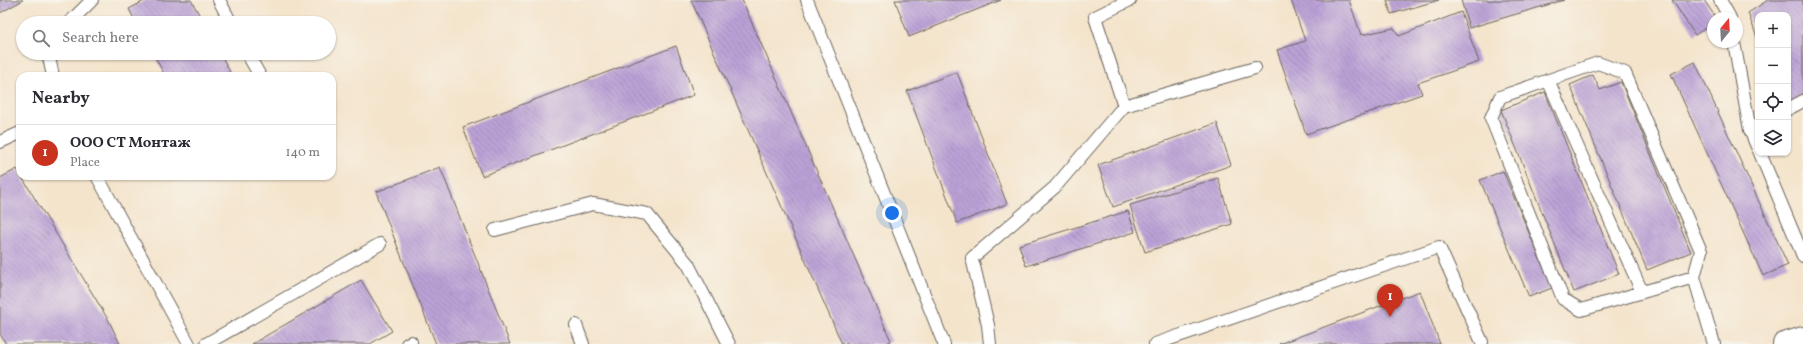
<!DOCTYPE html>
<html lang="en">
<head>
<meta charset="utf-8">
<style>
  :root { --surface:#fff; --page:#f7f7f7; --text:#2b2b33; --muted:#7c7c81; --line:#e1e1e2; --accent:#c8321e }
  body { margin:0; font-family:Vollkorn,serif; background:var(--page); color:var(--text) }
  .controls { position:absolute; right:12px; top:12px; display:grid; overflow:hidden; border-radius:8px; box-shadow:0 1px 3px #0004 }
  .controls button { width:36px; height:36px; display:grid; place-items:center; padding:0; border:0; border-bottom:1px solid var(--line); background:var(--surface); color:var(--text); font:20px sans-serif }
  .compass { position:absolute; left:1707px; top:12px; width:36px; height:36px; border-radius:50%; background:var(--surface); box-shadow:0 1px 3px #0004; rotate:18deg }
  .you { position:absolute; left:892px; top:213px; width:14px; height:14px; margin:-10px; border:3px solid #fff; border-radius:50%; background:#1a73e8; box-shadow:0 0 0 6px #1a73e833 }
  .badge { display:grid; place-items:center; width:26px; height:26px; border-radius:50%; background:var(--accent); color:#fff; font-size:13px; font-weight:700 }
  .pin { position:absolute; translate:-50% -33px; filter:drop-shadow(0 1px 2px #0008) }
  .pin::after { content:''; position:absolute; top:21px; width:14px; height:12px; background:inherit; clip-path:polygon(0 0,100% 0,50% 100%) }
  .list { margin:0; padding:0; list-style:none }
  h2 { display:flex; justify-content:space-between; align-items:center; height:52px; margin:0; padding:0 16px; font-size:17px }
  h2 small { font-size:13px; font-weight:400; color:var(--muted) }
  .list li { display:grid; grid-template-columns:26px 1fr auto; gap:12px; align-items:center; box-sizing:border-box; height:56px; padding:0 16px; border-top:1px solid var(--line) }
  .list b { display:block; font-size:15px; white-space:nowrap }
  .list p { margin:0; font-size:13px; white-space:nowrap; color:var(--muted) }
  .list em { font-size:13px; font-style:normal; color:var(--muted) }
  .icon { flex:none; width:22px; height:22px; fill:none; stroke:currentColor; stroke-width:2; stroke-linecap:round; stroke-linejoin:round }
  .map { position:relative; flex:none; width:1803px; height:344px; overflow:hidden }
  .search { position:absolute; background:var(--surface); box-shadow:0 1px 3px #0004; left:16px; top:16px; width:320px; height:44px; display:flex; align-items:center; gap:10px; box-sizing:border-box; padding:0 14px; border-radius:22px; color:var(--muted); font-size:15px }
  .panel { position:absolute; background:var(--surface); box-shadow:0 1px 3px #0004; left:16px; top:72px; width:320px; height:108px; border-radius:12px }
  .map>svg:first-child { display:block }
  .building { fill:url(#building-back-hatch) }
  .lines { fill:none; stroke-linecap:round; stroke-linejoin:round }
  .service-casing { stroke:#68625a; stroke-width:14 }
  .minor-casing { stroke:#68625a; stroke-width:24 }
  .service { stroke:#fff; stroke-width:12 }
  .minor { stroke:#fff; stroke-width:22 }
</style>
</head>
<body>
<div class="map">
<svg width="1803" height="344" viewBox="0 0 1803 344">
  <defs>
    <pattern id="building-back-hatch" width="6" height="6" patternUnits="userSpaceOnUse"><rect width="6" height="6" fill="#bba2d7"/><path d="M-1 5l2 2M0 0l6 6M5-1l2 2" fill="none" stroke="#9783ae"/></pattern>
  </defs>
  <rect width="100%" height="100%" fill="#f7f3e8"/>
  <filter id="ink" filterUnits="userSpaceOnUse"><feTurbulence type="fractalNoise" baseFrequency=".025" numOctaves="2"/><feDisplacementMap in="SourceGraphic" scale="8" xChannelSelector="R" yChannelSelector="G"/><feConvolveMatrix kernelMatrix="1 2 1 2 8 2 1 2 1" color-interpolation-filters="sRGB"/></filter>
  <filter id="wash" filterUnits="userSpaceOnUse"><feTurbulence type="fractalNoise" baseFrequency=".012" numOctaves="4" result="noise"/><feDisplacementMap in="SourceGraphic" scale="16" xChannelSelector="R" yChannelSelector="G"/><feGaussianBlur stdDeviation="0.9" result="paint"/><feColorMatrix in="noise" values="0 0 0 0 0 0 0 0 0 0 0 0 0 0 0 0 0 1.4 0 .05"/><feComposite in="paint" operator="in"/></filter>
  <g filter="url(#wash)">
    <rect width="100%" height="100%" fill="#f4e4cc"/>
    <g id="blocks">
      <path class="building" d="M0 0H23L0 13Z
        M146 0H191L204 23H136L129 9Z
        M691 0H742L891 341 884 344H842Z
        M895 0H1001L909 37Z
        M1291 0H1349L1361 35 1394 28 1399 36 1461 12 1479 62 1418 83 1422 94 1306 134 1277 50 1305 41Z
        M1387 0H1439L1391 14Z
        M1461 0H1564L1469 28Z
        M1672 0H1704L1716 18H1713V23L1695 35Z
        M1768 0H1803V95L1788 104V15H1758V40L1748 13Z
        M676 46 694 95 482 176 463 127Z
        M153 53H220L230 72 223 76H165Z
        M1695 62 1788 265 1763 276 1671 74Z
        M957 72 1007 204 957 223 907 91Z
        M1593 75 1600 90 1621 82 1691 252 1647 270 1570 85Z
        M1545 92 1619 274 1574 292 1501 110Z
        M1217 123 1231 165 1113 207 1098 165Z
        M440 167 510 344H436L376 192Z
        M17 169 109 321 120 344H6L0 334V178Z
        M1503 171 1552 288 1529 297 1480 180Z
        M1218 178 1232 224 1145 252 1130 205Z
        M1128 211 1135 232 1026 266 1019 245Z
        M361 280 392 331 370 344H252Z
        M1420 291 1440 344H1279Z"/>
    </g>
  </g>
  <g filter="url(#ink)">
    <use href="#blocks" fill-opacity="0" stroke="#68625a" stroke-width="1"/>
    <g class="lines">
      <g class="service-casing">
        <path id="service" d="M219 0 231 23
          M807 0 944 344
          M1720 0 1730 18
          M69 23 92 0
          M1734 42 1750 130
          M48 53 53 76
          M247 53 260 76
          M1548 80 1642 292
          M1124 106 1095 17 1130 0
          M1788 109 1803 101
          M1758 125 1750 130 1758 149
          M0 142 20 133
          M1760 153 1803 256
          M97 176 189 344
          M495 230 593 204 647 214 688 264 729 344
          M1694 277 1581 310 1563 299 1491 118 1500 97 1598 63 1625 73 1701 251 1694 277 1714 344
          M576 325 583 344
          M206 344 380 244
          M407 344 411 342
          M990 344 988 325 972 258 1055 187 1124 106 1255 68
          M1155 344 1439 247 1482 342"/>
      </g>
      <g class="minor-casing">
        <path id="minor" d="M1784 344 1803 338"/>
      </g>
      <use href="#service" class="service"/>
      <use href="#minor" class="minor"/>
    </g>
  </g>
</svg>
<div class="controls">
<button>+</button>
<button>−</button>
<button><svg class="icon" aria-label="locate" viewBox="0 0 24 24"><circle cx="12" cy="12" r="6"/><path d="M12 2v4M12 18v4M2 12h4M18 12h4"/></svg></button>
<button><svg class="icon" aria-label="layers" viewBox="0 0 24 24"><path d="M12 4l9 5-9 5-9-5zM3 14l9 5 9-5"/></svg></button>
</div>
<svg class="compass" viewBox="-18 -18 36 36"><path d="M0-13l5 13h-10z" fill="#e53935"/><path d="M0 13l5-13h-10z" fill="#7c7c81"/></svg>
<div class="you"></div>
<div class="pin badge" style="left:1390px;top:317px">1</div>
<div class="search"><svg class="icon" aria-label="search" viewBox="0 0 24 24"><circle cx="10" cy="10" r="6"/><path d="M15 15l6 6"/></svg>Search here</div>
<section class="panel">
<h2>Nearby<small></small></h2>
<ul class="list">
<li><span class="badge">1</span><div><b>ООО СТ Монтаж</b><p>Place</p></div><em>140 m</em></li>
</ul>
</section>
</div>
</body>
</html>
